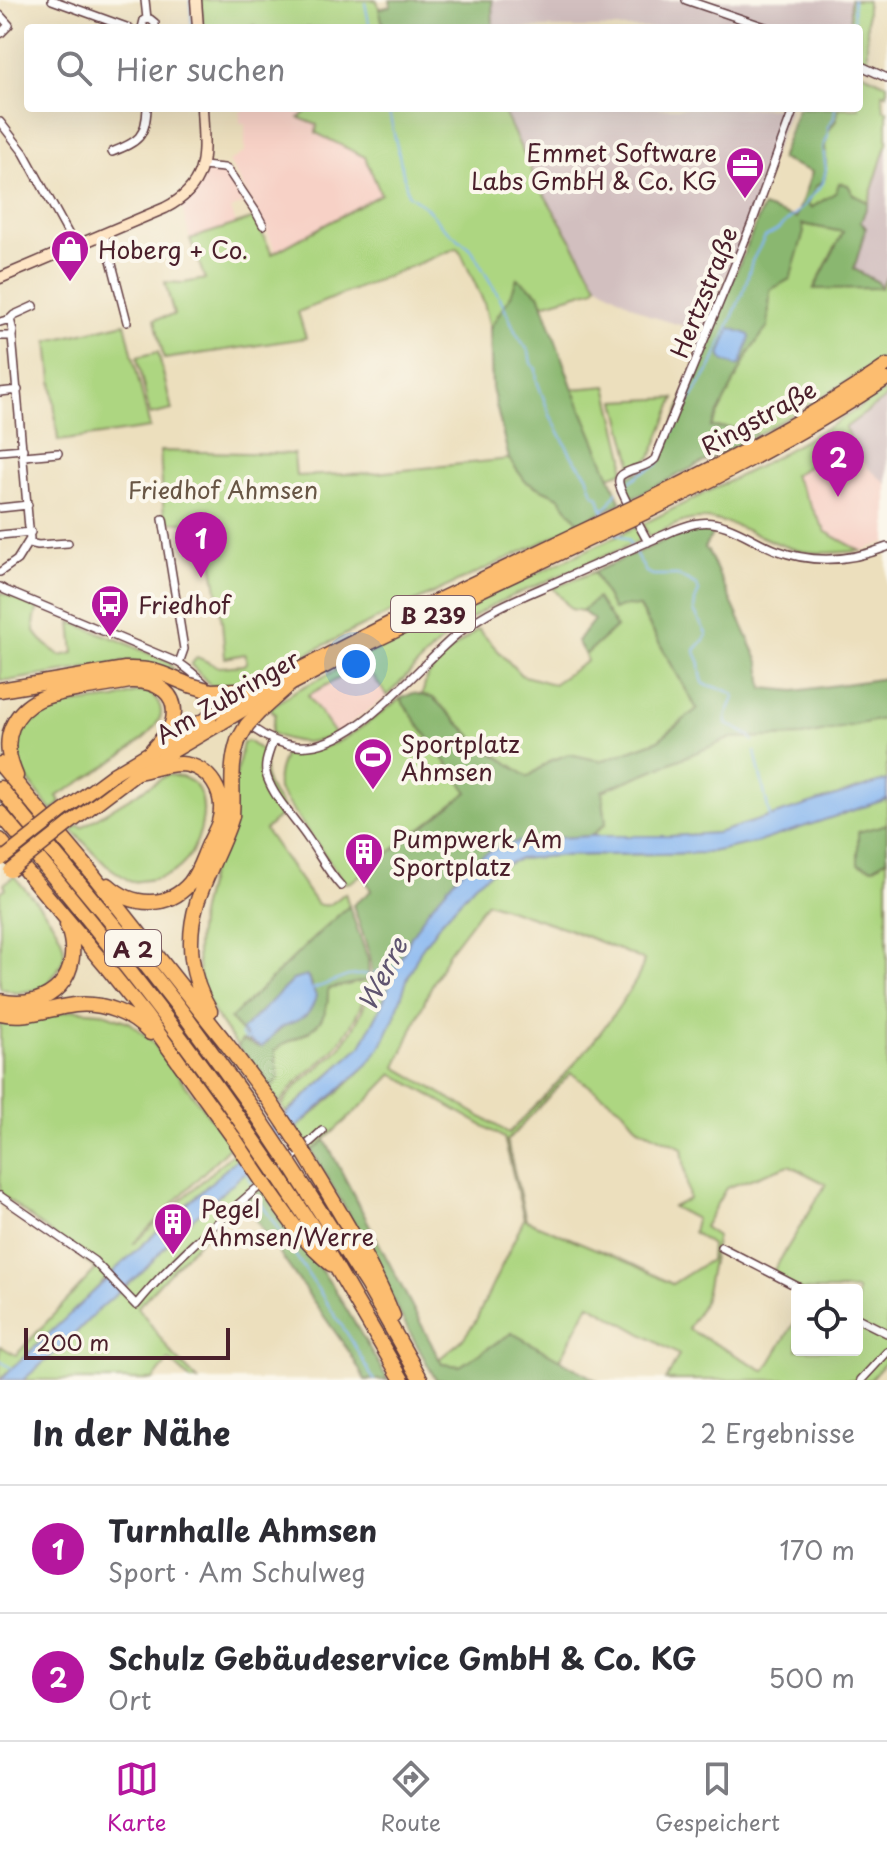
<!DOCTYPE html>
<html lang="de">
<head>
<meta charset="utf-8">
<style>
  :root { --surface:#fff; --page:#f7f7f7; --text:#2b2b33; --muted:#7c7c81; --line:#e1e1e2; --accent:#b5179e }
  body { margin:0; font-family:"Playpen Sans",sans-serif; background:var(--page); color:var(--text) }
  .controls { position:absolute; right:24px; bottom:24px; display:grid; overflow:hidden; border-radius:8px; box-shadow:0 8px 32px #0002 }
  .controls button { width:72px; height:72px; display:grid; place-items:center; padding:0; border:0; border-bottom:2px solid var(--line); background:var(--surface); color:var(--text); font:40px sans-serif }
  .scale { position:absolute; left:24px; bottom:20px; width:206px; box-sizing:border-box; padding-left:8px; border:4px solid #4a1f2b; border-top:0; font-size:22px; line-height:28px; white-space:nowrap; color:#4a1f2b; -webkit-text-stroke:6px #fbf7ec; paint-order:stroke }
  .you { position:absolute; left:356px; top:664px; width:28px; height:28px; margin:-20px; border:6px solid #fff; border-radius:50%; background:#1a73e8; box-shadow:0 0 0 12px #1a73e833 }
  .badge { display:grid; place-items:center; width:52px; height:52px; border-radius:50%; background:var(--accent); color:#fff; font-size:26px; font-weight:700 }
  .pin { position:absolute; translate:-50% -66px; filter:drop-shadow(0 2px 4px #0008) }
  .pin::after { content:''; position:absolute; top:42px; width:28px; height:24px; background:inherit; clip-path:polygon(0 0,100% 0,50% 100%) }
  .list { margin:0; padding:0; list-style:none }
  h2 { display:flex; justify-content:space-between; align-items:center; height:104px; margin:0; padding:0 32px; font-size:34px }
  h2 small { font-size:26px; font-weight:400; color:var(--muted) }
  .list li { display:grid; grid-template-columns:52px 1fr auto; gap:24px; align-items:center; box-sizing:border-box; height:128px; padding:0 32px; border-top:2px solid var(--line) }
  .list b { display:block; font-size:30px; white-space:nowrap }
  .list p { margin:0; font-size:26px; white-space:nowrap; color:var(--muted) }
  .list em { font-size:26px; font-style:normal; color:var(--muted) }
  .icon { flex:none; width:44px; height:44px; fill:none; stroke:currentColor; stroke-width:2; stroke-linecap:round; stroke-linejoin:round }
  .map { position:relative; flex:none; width:887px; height:1380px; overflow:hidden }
  .search { position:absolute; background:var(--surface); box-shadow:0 8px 32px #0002; left:24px; right:24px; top:24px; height:88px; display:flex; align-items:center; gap:20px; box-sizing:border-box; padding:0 28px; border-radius:8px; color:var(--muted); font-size:30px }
  .sheet { height:360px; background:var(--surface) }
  nav { display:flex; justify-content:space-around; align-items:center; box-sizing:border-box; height:112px; border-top:2px solid var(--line); background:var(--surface); font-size:22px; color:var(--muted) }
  nav a { display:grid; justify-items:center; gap:4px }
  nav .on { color:var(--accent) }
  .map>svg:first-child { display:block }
  .built { fill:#f7d1c6 }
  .industrial { fill:#d2bfbf }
  .green { fill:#add681; stroke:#7c7a56; stroke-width:2; fill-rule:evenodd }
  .forest { fill:#8ab76f; stroke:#6a6b4d; stroke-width:2 }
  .water { fill:#85b6f1; stroke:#686a8e; stroke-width:2 }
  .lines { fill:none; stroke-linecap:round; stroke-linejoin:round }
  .stream { stroke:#85b6f1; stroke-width:2 }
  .minor-casing { stroke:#623c41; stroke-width:10 }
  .secondary-casing { stroke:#623c41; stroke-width:13 }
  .trunk-casing { stroke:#623c41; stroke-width:15 }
  .motorway-casing { stroke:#623c41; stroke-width:17 }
  .minor { stroke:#fff; stroke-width:7 }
  .secondary { stroke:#fee5c5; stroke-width:10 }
  .trunk { stroke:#fcbd6f; stroke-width:12 }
  .motorway { stroke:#fcbd6f; stroke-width:14 }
  .trunk-bridge-casing { stroke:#623c41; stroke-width:15; stroke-linecap:butt }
  .motorway-bridge-casing { stroke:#623c41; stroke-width:17; stroke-linecap:butt }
  .trunk-bridge { stroke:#fcbd6f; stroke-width:12 }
  .motorway-bridge { stroke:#fcbd6f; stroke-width:14 }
  .labels { text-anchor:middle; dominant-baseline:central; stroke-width:8; stroke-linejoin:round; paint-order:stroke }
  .shield { fill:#fbf7ec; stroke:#7f6065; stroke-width:2 }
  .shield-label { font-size:22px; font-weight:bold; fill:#4a1f2b }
  .poi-label { font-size:24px; fill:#4a1f2b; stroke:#fbf7ec; text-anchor:start }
  .street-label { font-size:24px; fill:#4a1f2b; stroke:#fbf7ec }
  .park-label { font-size:24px; fill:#685645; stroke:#fbf7ec }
  .water-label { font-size:26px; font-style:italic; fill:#5f5470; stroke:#fbf7ec }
</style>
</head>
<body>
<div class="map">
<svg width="887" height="1380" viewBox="0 0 887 1380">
  <rect width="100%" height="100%" fill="#fbf7ec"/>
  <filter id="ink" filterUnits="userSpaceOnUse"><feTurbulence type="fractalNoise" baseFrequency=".0125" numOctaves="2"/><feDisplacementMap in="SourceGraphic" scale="16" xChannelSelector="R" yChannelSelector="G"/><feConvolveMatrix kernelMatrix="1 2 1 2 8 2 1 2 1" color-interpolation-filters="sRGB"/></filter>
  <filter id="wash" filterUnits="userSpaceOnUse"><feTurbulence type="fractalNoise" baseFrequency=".006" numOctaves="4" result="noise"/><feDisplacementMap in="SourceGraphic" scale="32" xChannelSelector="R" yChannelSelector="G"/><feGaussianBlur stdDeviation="1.8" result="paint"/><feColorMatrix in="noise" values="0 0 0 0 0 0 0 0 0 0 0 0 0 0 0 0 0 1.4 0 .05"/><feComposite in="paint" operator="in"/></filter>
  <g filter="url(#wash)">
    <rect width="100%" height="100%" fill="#ecdfbd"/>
    <path class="built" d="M243 108H310L299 118 317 125 316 134 365 157 381 194 276 253 265 227 229 162 245 152V123H240V112L243 111Z
      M206 172 226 175 243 204 231 209 236 224 190 239 181 203 195 192Z
      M852 442 868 468 887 484V542L861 551 826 532 793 475Z
      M361 666 367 668 387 696 336 735 307 696Z"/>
    <path class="industrial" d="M492 0H850V28H493Z
      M502 108H790L748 224 703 332 650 316 597 284 537 182Z
      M887 142V276L881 288 845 273Z
      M887 397V484L868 468 844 429Z"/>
    <path class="green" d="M201 0H377L384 28H257L255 25 247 28H203Z
      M850 0H867V60L859 56V28H850Z
      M859 71 887 84V94L882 93 884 110H887V142L868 203 853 194 848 185 811 208 808 205 815 186 824 180 826 169 825 145 829 130 836 120 839 108H859Z
      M310 108H502L537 182 597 284 595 289 543 304 539 294 511 295 490 328 484 303 461 253 457 248 298 312 306 338 164 359 155 319 174 315 165 282 184 283 205 279 190 239 255 218 272 254 381 194 365 157 316 133 317 125 299 118Z
      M802 224 843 232 814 288H881L887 276V354L856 376 756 436 753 429 711 427 749 353 768 326 770 290Z
      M125 323 150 428 58 441 48 341Z
      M158 352 172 410 150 415 137 357Z
      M607 386 624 457 623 471 609 476 573 389Z
      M887 390V397L845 428 852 442 793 475 826 532 861 551C840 552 818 555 798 550 762 542 728 513 690 520 676 522 663 532 649 536L643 524 757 467 832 425Z
      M675 398 651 457 645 462 631 467V460L616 401Z
      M160 451 294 454 296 476 376 473 509 459 526 482 559 497 579 523 543 542 360 627 252 682 211 686 191 665 197 657 219 667 244 665 247 662 245 654 225 658 222 622 206 522H168L164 519Z
      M636 527 642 540 510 597 487 608 463 624 435 647 387 696 367 668 361 666 308 695 336 735C312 745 294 744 271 733L275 714 270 708 295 691 411 632Z
      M594 572 613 610 624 606H638L697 709 657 741 601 761 569 754 550 761 528 777 480 744 433 698 422 695 427 677 445 655 478 629 521 675 553 684 587 661 585 655 616 627 597 599 582 611 571 609 553 588Z
      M0 592 38 608C27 636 41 639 60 656L74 653 71 622 119 640 170 663 174 672 129 661 13 680H0Z
      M138 692H149C155 698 161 703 161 712 162 737 79 783 57 796L61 803 52 811C34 787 5 760 20 728 27 714 39 708 53 702L61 705 115 699Z
      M400 699 468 792 351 882 345 883 278 790C276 770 281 767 286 749 331 759 365 723 400 699Z
      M887 718V780L717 833 671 836H591L606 823 602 791 731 738 802 736Z
      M248 741 266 754C263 784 266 784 283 808L281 815 265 830 316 903C328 910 335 901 345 893L349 906 322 930 230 1019 252 1043 242 1040 238 1047C222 1026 205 1003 200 977 191 936 204 896 215 856 225 819 235 781 243 743Z
      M167 775C177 776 189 777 196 786 212 808 198 852 179 868 166 879 148 880 131 882L106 865 72 830 79 825 82 827Z
      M887 799V824L858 833V864L873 868 887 859V1361L870 1380H666L679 1355 589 1304 560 1360 512 1333 460 1366 442 1364 439 1359 462 1340 475 1322 524 1219 504 1138 393 1074 367 1101 312 1151 296 1128 341 1090 368 1064 394 1018 408 977 420 951 440 923 475 884 497 868 519 859 555 856 706 853 758 842ZM487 902 568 929 644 960C641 975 632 987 624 999 592 1049 550 1091 509 1133L396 1067 430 989 449 952ZM571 1073 622 1109 638 1128 682 1148 689 1199 673 1207 696 1219 693 1232 711 1245 710 1260 672 1284 632 1264 526 1220 507 1141ZM789 1165 826 1184 771 1275 797 1290H857V1350H797V1318L765 1371 688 1329 704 1302 717 1236 704 1227 726 1188Z
      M14 876C29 895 67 930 64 955 62 967 51 979 44 988L16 993 0 988V892L6 888 4 884Z
      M373 977 391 981 380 1009 361 1046 286 1113 282 1106C296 1081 314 1073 334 1054 354 1034 367 1003 373 977Z
      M369 980C363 1009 345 1040 323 1060 305 1075 293 1082 280 1104L269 1090 279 1078 274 1051 279 1046 309 1032 328 989Z
      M74 1010 100 1012 129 1022 151 1040 231 1145 133 1244 235 1151 239 1157 116 1269 71 1314 0 1379V1346L16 1355 96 1269 0 1193V1023L4 1025Z
      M248 1170 261 1188C215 1222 176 1265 138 1307L173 1355 198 1380H191L169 1360 153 1380H23L65 1344 95 1313 147 1267 180 1230Z"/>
    <path class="forest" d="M390 0H492L493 28H384L379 9 391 6Z
      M798 108H839L836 120 829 130 825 145 826 169 824 180 815 187 808 205 811 208 836 192 839 183 848 185 853 194 868 203 861 222 866 228 854 269 878 282 881 288 814 289 843 232 802 224 804 232 790 279 770 290 768 326 749 353 711 427 753 429 756 436 630 499 623 480C631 472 646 471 657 463L763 207 796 218 812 172 780 159Z
      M517 278 539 294 573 389 621 503 579 523 559 497 526 482 509 459 492 388 490 328 511 295Z
      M692 528H708L713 533 704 548 708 551 760 664 763 688 795 691 887 678V718L802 736 731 738 602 791 606 823 591 836 525 840 459 874 428 910 411 937 391 981 373 977 370 956 353 905 371 891 363 873 468 792 400 699 413 693 433 698 480 744 528 777 550 761 569 754 601 761 657 741 697 709 639 607 624 606 613 610 594 572Z
      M597 598 616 627 585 655 577 641 594 620 582 611Z
      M887 824V859L873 868 858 864V832Z
      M349 906 368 959 369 980 328 989C329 1014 320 1028 296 1038 288 1042 280 1044 275 1051L279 1078 269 1090 238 1047 242 1040 259 1047 281 1028 312 984 307 976 293 980 241 1031 230 1019 322 930Z
      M325 1140 442 1364 460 1366 512 1333 596 1380H436L395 1305 375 1260 312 1151Z
      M261 1188 334 1288 388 1380H365L350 1353 243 1202Z"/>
    <path class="water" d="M730 328 748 334 750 337 741 364 737 366 724 361 720 355Z
      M887 780V799L758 842 706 853 555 856 519 859 497 868 475 884 440 923 420 951 408 977 394 1018 382 1044 368 1064 180 1230 147 1267 95 1313 65 1344 23 1380H0L106 1280 116 1269 361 1046 380 1009 397 966 411 937 428 910 459 874 481 856 498 847 525 840 591 836H671L717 833Z
      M307 976 316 996C310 1019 301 1018 282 1027 274 1031 270 1041 262 1047L252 1043 241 1031 293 980Z"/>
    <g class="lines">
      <path class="stream" d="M190 0 192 25
        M853 0 854 28
        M365 3 370 28
        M388 108 408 194 427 208 442 226 472 250 478 261 502 302 516 333 529 352 531 363 536 369 537 381 550 415 573 458 587 475 593 493 599 497 604 514
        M622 488 641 473 657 465 660 460 663 451 680 417 712 365 745 287 752 261 765 237 776 231 801 209 823 183 826 169 823 147 828 136V126L834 118 835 108
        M602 511 609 505 617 491
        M616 533 629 540 631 546
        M634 551 646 572 653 575H677L697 586 699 591 695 601 694 611 707 635 703 641 695 650C695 656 699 658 700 664 701 672 700 677 704 684L728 691 734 695C733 706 725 711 726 723L750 736 753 741
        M755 752 770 817
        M374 973 396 966
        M313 989 348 976 367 974
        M241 1034 245 1039H249
        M245 1171 253 1184
        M259 1200 350 1338 374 1380
        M0 1361 13 1369"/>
    </g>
  </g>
  <g filter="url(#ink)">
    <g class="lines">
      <g class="minor-casing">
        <path id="minor" d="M52 0 129 28
          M145 0 147 19
          M686 0 768 28
          M0 15 9 25 0 34
          M142 28 144 20 150 19 155 23V28
          M859 65 887 78
          M0 122 24 153 75 246
          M112 152C138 142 146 137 147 108
          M202 166 224 168 228 170 256 212 263 225
          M104 233 127 322
          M10 319 14 315 34 306
          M0 322 10 319 13 331 12 336H0
          M0 392 18 390
          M0 451 23 449
          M24 456 58 453
          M0 508 28 505
          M163 519 184 649 179 663
          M0 535 31 532
          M648 542C642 530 620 493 619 483 618 477 621 475 625 473 636 467 646 468 655 459L752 223 794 108
          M29 543 38 545 68 543
          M0 572 17 560 30 539 12 336
          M0 587 5 590 179 663C219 688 246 741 296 746 355 753 418 664 461 631 491 608 524 596 558 581 597 564 636 547 675 530 683 527 691 524 699 523 726 519 752 541 776 550 813 564 851 561 887 547
          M273 741C269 753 263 765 267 777 275 800 296 820 309 840 320 856 328 872 341 886
          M0 1196 94 1261 136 1305C190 1239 260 1189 322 1131
          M721 1247 804 1290
          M857 1318 887 1333
          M861 1380 887 1352"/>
      </g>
      <g class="secondary-casing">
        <path id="secondary" d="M196 0 198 28
          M0 278 165 208C211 185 204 152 202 108"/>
      </g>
      <g class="trunk-casing">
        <path id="trunk" d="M647 500C730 460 811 417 887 365
          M652 510C733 471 812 429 887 379
          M244 697 395 620 573 535
          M252 705 371 643 578 545
          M59 814 113 774 213 714
          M68 825 138 772 222 723"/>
      </g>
      <g class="motorway-casing">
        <path id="motorway" d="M0 690 125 669C156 668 162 674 190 685
          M239 690 280 678
          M259 712 289 685
          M0 764 86 866 226 1043 271 1103
          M16 776C9 759 5 744 12 727 25 698 51 694 80 689 96 687 113 684 130 681 156 680 181 693 172 724 168 734 159 742 152 750
          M0 788 135 951 183 1013 257 1115
          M0 813C86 914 169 1017 244 1126
          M0 840 105 965 145 1015 233 1137
          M108 885C132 907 168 909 190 883 199 872 203 857 209 844 212 837 217 829 219 822 227 794 210 766 181 764 166 764 152 769 138 772
          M0 1001C51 1012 86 974 67 925
          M210 1011C190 978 186 939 197 903 206 873 223 846 232 816 234 789 229 768 238 741
          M0 1013C27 1019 49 1008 75 1005 103 1002 131 1013 150 1033
          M303 1151C335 1205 369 1257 393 1316
          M289 1163 368 1286 421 1380
          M277 1174 314 1229 402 1380
          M265 1185C285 1213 303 1242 331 1264"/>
      </g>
      <use href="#minor" class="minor"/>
      <use href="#secondary" class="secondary"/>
      <use href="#trunk" class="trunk"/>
      <use href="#motorway" class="motorway"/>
      <g class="trunk-bridge-casing">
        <path id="trunk-bridge" d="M573 535 647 500
          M578 545 652 510
          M213 714 244 697
          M222 723 252 705
          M1 860 59 814
          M10 871 68 825"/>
      </g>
      <g class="motorway-bridge-casing">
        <path id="motorway-bridge" d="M190 685 211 691 239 690
          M238 741 247 725 259 712
          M271 1103 303 1151
          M257 1115 289 1163
          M244 1126 277 1174
          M233 1137 265 1185"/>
      </g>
      <use href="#trunk-bridge" class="trunk-bridge"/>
      <use href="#motorway-bridge" class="motorway-bridge"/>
    </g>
  </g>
  <defs>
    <g id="office-pin" transform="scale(2)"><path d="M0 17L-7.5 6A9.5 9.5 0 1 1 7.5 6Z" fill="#b5179e" stroke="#fbf7ec"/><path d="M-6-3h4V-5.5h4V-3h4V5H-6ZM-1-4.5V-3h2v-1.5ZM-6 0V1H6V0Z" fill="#fff"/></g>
    <g id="shop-pin" transform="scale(2)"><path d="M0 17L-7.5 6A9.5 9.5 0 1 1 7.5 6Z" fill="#b5179e" stroke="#fbf7ec"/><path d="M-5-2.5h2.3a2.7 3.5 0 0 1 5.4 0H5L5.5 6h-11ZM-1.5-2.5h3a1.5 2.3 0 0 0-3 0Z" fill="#fff"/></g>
    <g id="bus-pin" transform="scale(2)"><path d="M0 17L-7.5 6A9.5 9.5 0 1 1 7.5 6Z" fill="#b5179e" stroke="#fbf7ec"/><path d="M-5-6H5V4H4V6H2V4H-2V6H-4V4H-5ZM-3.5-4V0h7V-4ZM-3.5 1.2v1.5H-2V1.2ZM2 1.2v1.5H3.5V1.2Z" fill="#fff"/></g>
    <g id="stadium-pin" transform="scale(2)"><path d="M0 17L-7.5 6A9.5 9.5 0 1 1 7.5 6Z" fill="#b5179e" stroke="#fbf7ec"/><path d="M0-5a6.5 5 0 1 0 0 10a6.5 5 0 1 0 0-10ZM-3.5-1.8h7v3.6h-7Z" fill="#fff"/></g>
    <g id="building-pin" transform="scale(2)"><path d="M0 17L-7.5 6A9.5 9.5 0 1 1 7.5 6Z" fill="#b5179e" stroke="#fbf7ec"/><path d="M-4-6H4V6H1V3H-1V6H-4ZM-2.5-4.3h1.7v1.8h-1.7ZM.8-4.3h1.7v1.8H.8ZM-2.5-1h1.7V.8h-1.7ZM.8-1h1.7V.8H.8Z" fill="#fff"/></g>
  </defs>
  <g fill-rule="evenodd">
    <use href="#office-pin" x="745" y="166"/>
    <use href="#shop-pin" x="70" y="249"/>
    <use href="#bus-pin" x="110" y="604"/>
    <use href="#stadium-pin" x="373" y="757"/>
    <use href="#building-pin" x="364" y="852"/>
    <use href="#building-pin" x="173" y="1222"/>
  </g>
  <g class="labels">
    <g class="shield">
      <rect x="391" y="596" width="84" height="36" rx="6"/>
      <rect x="105" y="930" width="56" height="36" rx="6"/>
    </g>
    <g class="shield-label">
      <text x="433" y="614">B 239</text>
      <text x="133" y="948">A 2</text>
    </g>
    <g class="poi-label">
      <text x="717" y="152" text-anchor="end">Emmet Software<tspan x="717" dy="28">Labs GmbH &amp; Co. KG</tspan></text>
      <text x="98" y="249">Hoberg + Co.</text>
      <text x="138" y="604">Friedhof</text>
      <text x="401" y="743">Sportplatz<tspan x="401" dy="28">Ahmsen</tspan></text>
      <text x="392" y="838">Pumpwerk Am<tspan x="392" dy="28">Sportplatz</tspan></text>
      <text x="201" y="1208">Pegel<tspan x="201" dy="28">Ahmsen/Werre</tspan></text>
    </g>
    <g class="street-label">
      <text transform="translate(703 292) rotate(-68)">Hertzstraße</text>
      <text transform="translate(758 417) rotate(-29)">Ringstraße</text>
      <text transform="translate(227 696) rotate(-30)">Am Zubringer</text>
    </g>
    <g class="park-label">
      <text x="223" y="489">Friedhof Ahmsen</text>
    </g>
    <g class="water-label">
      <text transform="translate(382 974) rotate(-63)">Werre</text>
    </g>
  </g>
</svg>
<div class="controls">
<button><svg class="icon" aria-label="locate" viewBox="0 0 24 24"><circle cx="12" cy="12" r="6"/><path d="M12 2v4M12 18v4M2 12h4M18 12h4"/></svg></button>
</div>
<div class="scale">200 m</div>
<div class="you"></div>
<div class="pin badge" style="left:201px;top:578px">1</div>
<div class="pin badge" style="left:838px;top:497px">2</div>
<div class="search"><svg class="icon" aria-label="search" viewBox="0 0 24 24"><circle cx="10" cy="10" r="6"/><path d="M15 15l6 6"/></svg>Hier suchen</div>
</div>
<section class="sheet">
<h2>In der Nähe<small>2 Ergebnisse</small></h2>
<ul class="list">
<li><span class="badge">1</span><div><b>Turnhalle Ahmsen</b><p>Sport · Am Schulweg</p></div><em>170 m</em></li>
<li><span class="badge">2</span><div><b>Schulz Gebäudeservice GmbH &amp; Co. KG</b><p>Ort</p></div><em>500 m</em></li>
</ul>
</section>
<nav>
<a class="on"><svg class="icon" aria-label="map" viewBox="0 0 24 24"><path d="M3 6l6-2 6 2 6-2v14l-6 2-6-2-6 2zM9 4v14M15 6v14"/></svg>Karte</a>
<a><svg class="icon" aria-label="directions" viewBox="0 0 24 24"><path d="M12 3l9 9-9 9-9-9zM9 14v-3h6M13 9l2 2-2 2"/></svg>Route</a>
<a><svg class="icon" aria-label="saved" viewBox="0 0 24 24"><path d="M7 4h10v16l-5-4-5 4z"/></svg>Gespeichert</a>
</nav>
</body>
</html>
